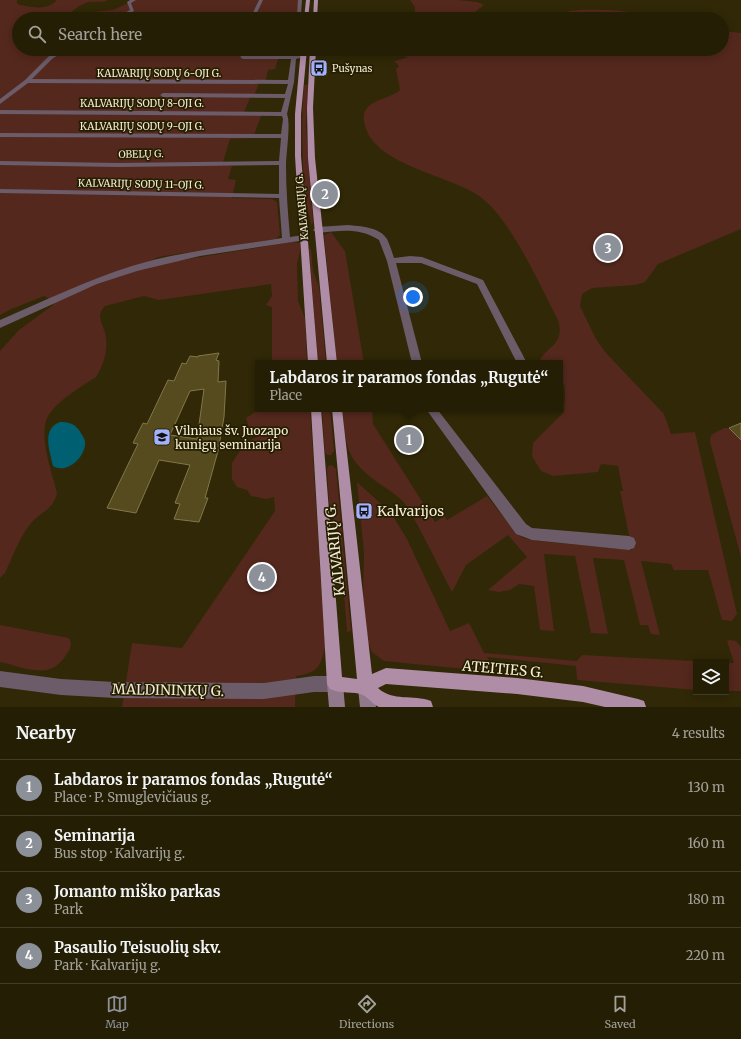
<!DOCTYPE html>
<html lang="en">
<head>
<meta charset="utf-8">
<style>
  :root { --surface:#241e04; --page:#302b13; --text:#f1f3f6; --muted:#a3a29a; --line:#413c26; --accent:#8c9099 }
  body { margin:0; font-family:Merriweather,serif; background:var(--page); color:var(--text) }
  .controls { position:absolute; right:12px; bottom:12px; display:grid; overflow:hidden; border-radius:0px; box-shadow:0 2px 10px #0003 }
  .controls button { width:36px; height:36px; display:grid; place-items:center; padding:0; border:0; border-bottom:1px solid var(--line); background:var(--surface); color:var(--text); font:20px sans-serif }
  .you { position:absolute; left:413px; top:297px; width:14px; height:14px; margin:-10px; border:3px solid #fff; border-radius:50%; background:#1a73e8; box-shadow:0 0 0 6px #1a73e833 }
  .badge { display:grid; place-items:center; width:26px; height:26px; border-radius:50%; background:var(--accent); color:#fff; font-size:13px; font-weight:700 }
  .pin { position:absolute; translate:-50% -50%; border:2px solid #fff; box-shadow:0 1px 4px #0006 }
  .popup { position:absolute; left:255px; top:360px; width:308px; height:52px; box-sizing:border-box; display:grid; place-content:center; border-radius:0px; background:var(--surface); filter:drop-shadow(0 1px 3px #0005); font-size:13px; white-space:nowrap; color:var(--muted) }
  .popup b { font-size:15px; color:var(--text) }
  .popup::after { content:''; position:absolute; left:50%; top:100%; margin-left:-8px; border:8px solid transparent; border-top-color:var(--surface) }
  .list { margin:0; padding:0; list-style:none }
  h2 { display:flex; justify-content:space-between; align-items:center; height:52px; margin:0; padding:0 16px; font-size:17px }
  h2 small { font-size:13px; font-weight:400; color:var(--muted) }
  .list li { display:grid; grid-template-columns:26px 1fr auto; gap:12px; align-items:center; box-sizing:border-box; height:56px; padding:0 16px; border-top:1px solid var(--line) }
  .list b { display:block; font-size:15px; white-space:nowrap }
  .list p { margin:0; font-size:13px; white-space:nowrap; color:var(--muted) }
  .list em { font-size:13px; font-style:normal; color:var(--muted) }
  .icon { flex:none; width:22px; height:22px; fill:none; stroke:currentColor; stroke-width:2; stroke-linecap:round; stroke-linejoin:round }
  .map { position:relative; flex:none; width:741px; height:707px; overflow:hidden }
  .search { position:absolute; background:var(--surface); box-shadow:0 2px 10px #0003; left:12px; right:12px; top:12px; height:44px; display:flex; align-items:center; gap:10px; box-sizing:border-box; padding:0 14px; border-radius:22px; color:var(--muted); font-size:15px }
  .sheet { height:276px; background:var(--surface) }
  nav { display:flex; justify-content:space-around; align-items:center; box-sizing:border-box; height:56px; border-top:1px solid var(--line); background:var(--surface); font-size:11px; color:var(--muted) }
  nav a { display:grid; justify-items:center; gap:2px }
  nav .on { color:var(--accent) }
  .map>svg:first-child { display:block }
  .green { fill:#54281d }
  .water { fill:#005f71 }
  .building { fill:#564b1f; stroke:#82774a; fill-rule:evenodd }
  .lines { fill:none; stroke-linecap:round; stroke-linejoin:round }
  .street { fill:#6c5b68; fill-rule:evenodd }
  .secondary { fill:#92788b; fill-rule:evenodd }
  .primary { fill:#b08da7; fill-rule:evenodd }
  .labels { text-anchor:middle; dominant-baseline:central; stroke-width:3.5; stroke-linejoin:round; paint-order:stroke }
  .far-poi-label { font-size:10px; fill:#f3edd5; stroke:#261e00; text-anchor:start }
  .far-street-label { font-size:10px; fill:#f3edd5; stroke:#261e00 }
  .poi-label { font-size:12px; fill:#f3edd5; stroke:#261e00; text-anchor:start }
  .near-poi-label { font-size:14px; fill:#f3edd5; stroke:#261e00; text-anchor:start }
  .near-street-label { font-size:14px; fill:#f3edd5; stroke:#261e00 }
</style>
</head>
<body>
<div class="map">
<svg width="741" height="707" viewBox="0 0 741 707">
  <rect width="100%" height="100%" fill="#302806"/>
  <path class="green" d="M0 0H17V3L20 5C33 7 47 11 57 0H108C102 3 96 1 89 2 82 3 68 13 66 19H19V49H281L275 69 268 70 265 83H259L254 96H251L244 112 262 113 253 138 230 139 222 165 232 166 228 179 236 180 232 198 272 199 277 202 280 235 276 239 158 257 149 262 152 265 292 242 300 243V251L297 264 298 301 305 318 307 363H272V307L266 305 272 296 271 284 159 300 144 296 105 306C94 317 105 326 106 338 108 351 103 367 96 377 81 387 61 398 50 413 36 432 52 471 57 493 54 507 46 510 36 518 22 530 13 557 5 573L0 578V351L19 330 53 305V301L44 296 9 310 0 315Z
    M135 0H299L296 19H79L93 12 113 10Z
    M410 0H458L477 2 484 5 475 12 491 19H414L415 7Z
    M579 10C593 10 636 8 644 19H573L567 15 569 11Z
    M722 31 741 33V229L658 264 645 282 635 285 592 288 582 294 580 306 596 339 606 353 664 414 671 434 695 432 737 614 732 621 722 620 708 570H674L671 564 641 561 660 635 651 634 648 625H640L624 560 593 558 608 634 591 633 575 556 544 554 554 631 540 630 534 586 519 584 510 590 499 592 488 590 527 557 508 535 466 565 452 592C437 564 423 533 406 505 400 497 389 490 380 484 345 459 347 449 342 409H372L373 424 435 522 445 516 447 520 487 496 514 531 523 538 538 541 632 550 620 491H623L618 466 601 464 598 472 553 476 541 471 532 456 533 443 564 412C564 402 568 386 560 378V363H539C544 346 566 346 558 320 540 286 510 217 479 196 448 174 370 165 364 121 361 99 388 101 400 90L396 69 399 66 394 61 409 57 389 54 391 49H722Z
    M304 85H308L306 127 313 223 311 224C310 214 306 206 305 197 302 159 301 123 304 85Z
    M331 232 345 251 364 363H337L324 235Z
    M309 249H311L313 271 319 287 326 363H318Z
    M260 409H310L325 647C321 667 317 673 296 676L295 707H122L132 643 182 648 275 511 274 497 266 499 251 496 247 490 237 487 232 479V463L245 443 257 437 250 431 246 418Z
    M322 409H330L334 451 331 455H327L325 452Z
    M724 428H729L741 440V557L710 442 711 435Z
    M332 465 336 469 351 631 347 632 340 544 329 502 327 469 328 466Z
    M357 482 391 513 407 539 450 631 469 623 484 653 577 661 582 655 712 662H696V690L577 680 576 666 487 657 495 672 384 661 372 652 368 642 363 600 364 553Z
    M0 625 69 638C72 644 71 649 66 655 63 660 56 668 50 669 35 674 15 665 0 662Z
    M730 640 736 641 741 647V691H726V663H734L727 641Z"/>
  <path class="water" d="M60 422C68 422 74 423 79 430 81 434 84 437 85 441 87 456 67 475 53 466 50 451 41 429 60 422Z"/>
  <path class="building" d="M219 353 216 360 219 361 218 382 226 381 224 417 218 451 205 498H208L199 522 174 519 180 504 175 503 190 465 159 460 136 513 107 508 138 444 133 443 143 423 147 424 168 380 174 381 182 363 186 364 190 356 198 357V356ZM204 389 197 439 170 435 190 391Z
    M741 423V440L729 428Z
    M416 432 421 439 401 449 396 442Z"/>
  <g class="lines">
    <path class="street" d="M130 0H136L131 3 134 11 119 19H114L130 10 127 2Z
      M259 0H263L254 19H250Z
      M298 0H302L301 14 299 15 297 14Z
      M60 49H67L52 59 32 79 288 80 291 59H243L240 57 243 55H292V49H298L297 55 304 57 296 59 294 82 287 114C291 124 286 153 286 166 286 190 288 214 290 237L303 235 307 238 306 240 200 256 137 271 97 284 0 328V320C44 301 87 280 132 266 181 251 232 246 282 238L279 198 0 193V189L279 194V165L118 167 0 165V161L118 163 279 161 281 138 0 137V133L281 134 283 119 282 116 0 114V110L281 112 285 98 163 97 160 95 163 93 285 94 288 84 28 83 0 104V99L25 80 48 57Z
      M224 49H230L226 52Z
      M348 225C360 226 380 227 387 239 390 245 392 252 394 258L410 256 422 257 483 280 527 363H517L477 284 421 263H396L422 363H412L387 261 379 240C358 227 341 231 317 233L313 230 317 227Z
      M426 409H437L526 524 532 528 629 536 634 538 636 543 634 548 629 550 532 540 516 534Z
      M0 671 61 679 115 682 264 683 314 676H335L340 679 343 684 340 689 335 692H314L264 699 115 698 61 695 0 687Z"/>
    <path class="secondary" d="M335 676 340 679 343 684 345 707H329L327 684 330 679Z
      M366 680 371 683 374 688 376 707H360L358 688 361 683Z"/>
    <path class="primary" d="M306 0H310L308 19H304Z
      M314 0H318L317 19H313Z
      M301 49H307L301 114V156L318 363H308L295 156V114Z
      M310 49H316L313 108 315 158 337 363H327L308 158 307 108Z
      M311 409H321L342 677 357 679 332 409H342L372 674 386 668 517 678 583 686 638 699 644 701 646 707H605L583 702 517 694 386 684 378 688C393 702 413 694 431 701L433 707H379C372 704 369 698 363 695 354 691 340 694 330 689L327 684Z"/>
  </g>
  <defs>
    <g id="bus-square" transform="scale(0.9)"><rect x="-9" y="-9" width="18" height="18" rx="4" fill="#a4b2fc" stroke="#261e00"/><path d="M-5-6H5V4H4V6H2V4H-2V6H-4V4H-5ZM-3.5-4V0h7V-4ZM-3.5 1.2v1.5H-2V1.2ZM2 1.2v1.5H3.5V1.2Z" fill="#111"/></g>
    <g id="university-square" transform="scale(0.9)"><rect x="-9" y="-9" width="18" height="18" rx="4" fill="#a4b2fc" stroke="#261e00"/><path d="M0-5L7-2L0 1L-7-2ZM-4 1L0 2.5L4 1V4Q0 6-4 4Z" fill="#111"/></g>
  </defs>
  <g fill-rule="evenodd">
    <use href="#bus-square" x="319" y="68"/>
    <use href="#university-square" x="162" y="437"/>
    <use href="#bus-square" x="364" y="511"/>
  </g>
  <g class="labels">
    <g class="far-poi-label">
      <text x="332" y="68">Pušynas</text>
    </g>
    <g class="far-street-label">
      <text x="159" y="73">KALVARIJŲ SODŲ 6-OJI G.</text>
      <text x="142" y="103">KALVARIJŲ SODŲ 8-OJI G.</text>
      <text x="142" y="126">KALVARIJŲ SODŲ 9-OJI G.</text>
      <text transform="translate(141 154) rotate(-1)">OBELŲ G.</text>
      <text transform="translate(141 184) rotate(1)">KALVARIJŲ SODŲ 11-OJI G.</text>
      <text transform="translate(302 207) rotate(-95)">KALVARIJŲ G.</text>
    </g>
    <g class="poi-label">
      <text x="175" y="430">Vilniaus šv. Juozapo<tspan x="175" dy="14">kunigų seminarija</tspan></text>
    </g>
    <g class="near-poi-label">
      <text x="377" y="511">Kalvarijos</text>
    </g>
    <g class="near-street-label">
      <text transform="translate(335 550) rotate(-96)">KALVARIJŲ G.</text>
      <text transform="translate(503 669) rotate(5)">ATEITIES G.</text>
      <text transform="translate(168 690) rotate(1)">MALDININKŲ G.</text>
    </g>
  </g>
</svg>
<div class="controls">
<button><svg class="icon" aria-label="layers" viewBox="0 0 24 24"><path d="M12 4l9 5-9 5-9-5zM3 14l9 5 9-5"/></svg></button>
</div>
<div class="you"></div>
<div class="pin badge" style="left:409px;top:440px">1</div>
<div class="popup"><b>Labdaros ir paramos fondas „Rugutė“</b>Place</div>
<div class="pin badge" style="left:325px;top:194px">2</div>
<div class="pin badge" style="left:608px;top:248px">3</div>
<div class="pin badge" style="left:262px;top:577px">4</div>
<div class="search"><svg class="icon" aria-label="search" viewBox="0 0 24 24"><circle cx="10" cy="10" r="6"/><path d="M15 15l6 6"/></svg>Search here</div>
</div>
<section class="sheet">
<h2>Nearby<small>4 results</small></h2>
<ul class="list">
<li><span class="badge">1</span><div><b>Labdaros ir paramos fondas „Rugutė“</b><p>Place · P. Smuglevičiaus g.</p></div><em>130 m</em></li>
<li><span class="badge">2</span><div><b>Seminarija</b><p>Bus stop · Kalvarijų g.</p></div><em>160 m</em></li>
<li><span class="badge">3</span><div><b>Jomanto miško parkas</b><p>Park</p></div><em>180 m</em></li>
<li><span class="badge">4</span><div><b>Pasaulio Teisuolių skv.</b><p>Park · Kalvarijų g.</p></div><em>220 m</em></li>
</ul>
</section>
<nav>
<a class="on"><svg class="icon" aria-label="map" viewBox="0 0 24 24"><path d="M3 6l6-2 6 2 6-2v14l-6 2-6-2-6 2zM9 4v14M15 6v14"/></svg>Map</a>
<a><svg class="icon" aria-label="directions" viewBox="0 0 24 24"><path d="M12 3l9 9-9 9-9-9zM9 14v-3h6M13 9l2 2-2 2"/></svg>Directions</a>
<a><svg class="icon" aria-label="saved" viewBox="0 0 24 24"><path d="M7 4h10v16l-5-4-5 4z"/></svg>Saved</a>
</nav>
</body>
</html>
